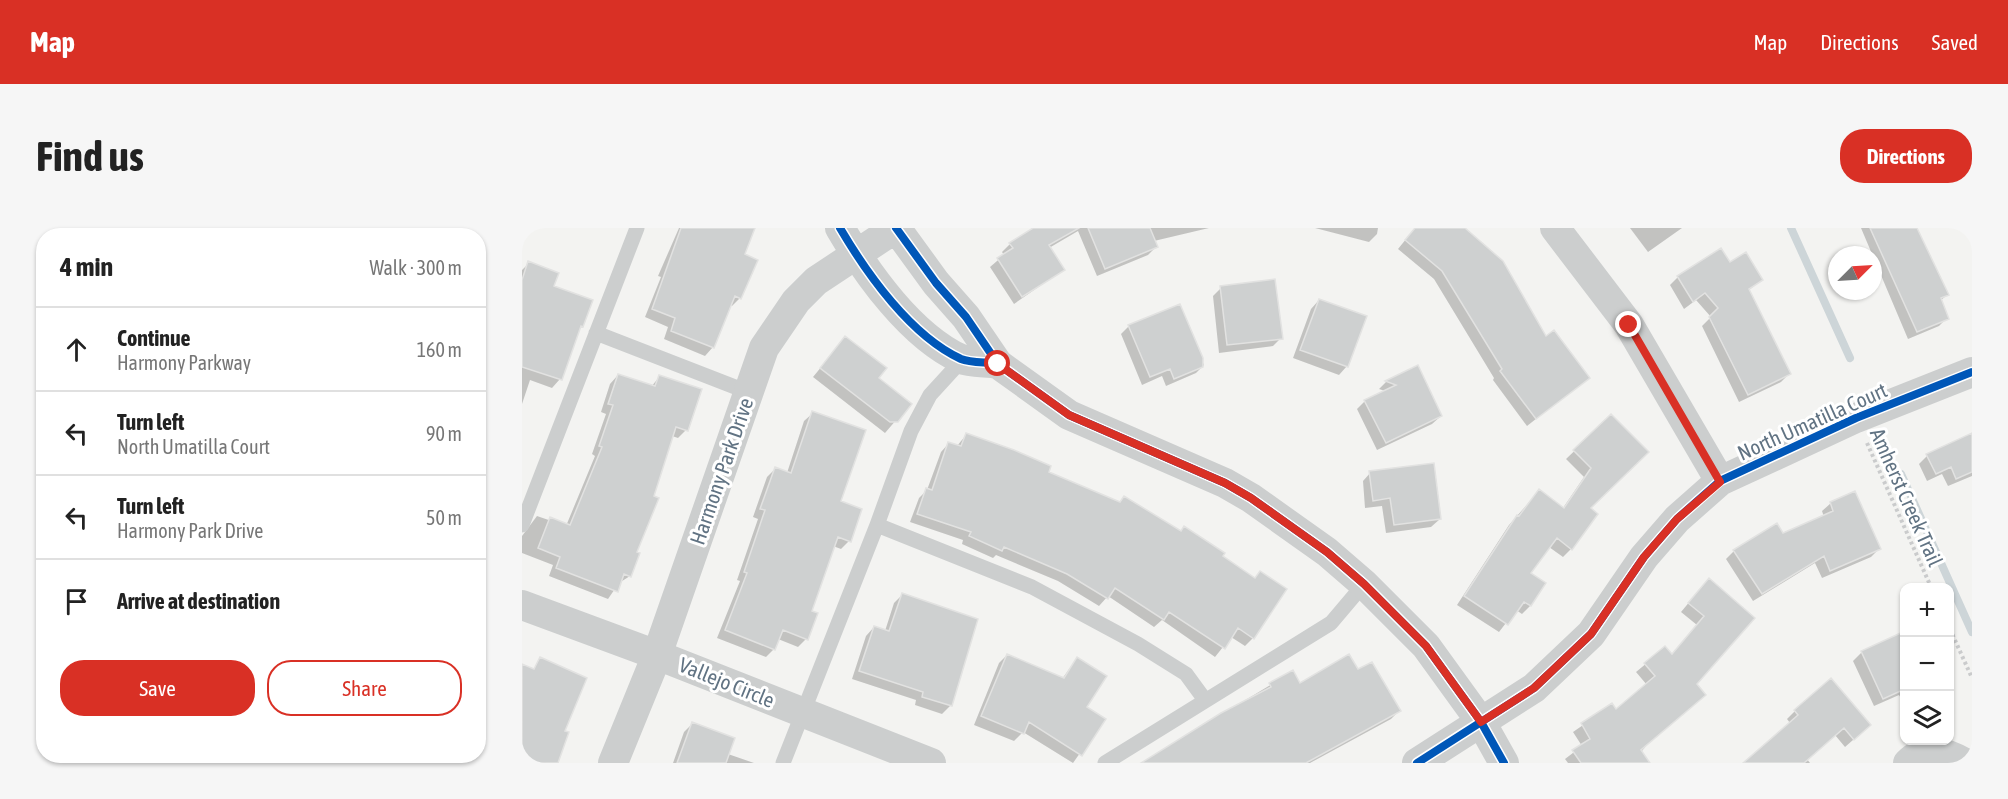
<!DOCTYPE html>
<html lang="en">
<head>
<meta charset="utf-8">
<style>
  :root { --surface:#fff; --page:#f6f6f6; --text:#222; --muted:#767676; --line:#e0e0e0; --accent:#d93025 }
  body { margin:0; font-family:"Asap Condensed",sans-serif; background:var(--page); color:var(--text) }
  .controls { position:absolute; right:18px; bottom:18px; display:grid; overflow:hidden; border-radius:12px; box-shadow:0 2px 4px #0004 }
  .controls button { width:54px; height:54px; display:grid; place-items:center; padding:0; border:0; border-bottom:2px solid var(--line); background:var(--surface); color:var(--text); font:30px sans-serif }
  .compass { position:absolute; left:1306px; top:18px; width:54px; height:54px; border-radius:50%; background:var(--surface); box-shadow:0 2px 4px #0004; rotate:66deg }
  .stop { position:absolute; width:18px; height:18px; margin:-14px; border:4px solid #d93025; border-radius:50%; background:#fff }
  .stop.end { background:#d93025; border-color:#fff; box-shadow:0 2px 6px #0008 }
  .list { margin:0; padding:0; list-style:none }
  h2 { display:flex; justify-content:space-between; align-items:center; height:78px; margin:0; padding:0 24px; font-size:26px }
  h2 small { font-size:20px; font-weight:400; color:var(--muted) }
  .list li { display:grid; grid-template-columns:39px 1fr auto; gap:18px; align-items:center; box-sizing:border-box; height:84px; padding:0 24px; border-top:2px solid var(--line) }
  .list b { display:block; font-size:22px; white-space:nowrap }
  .list p { margin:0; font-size:20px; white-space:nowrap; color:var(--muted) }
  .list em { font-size:20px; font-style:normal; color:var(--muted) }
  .actions { display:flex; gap:12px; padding:18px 24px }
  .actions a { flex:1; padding:14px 0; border:2px solid var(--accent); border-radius:24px; text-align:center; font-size:21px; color:var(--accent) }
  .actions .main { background:var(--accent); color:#fff }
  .icon { flex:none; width:33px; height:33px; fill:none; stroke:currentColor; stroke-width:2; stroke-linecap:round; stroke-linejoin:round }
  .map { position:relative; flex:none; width:1450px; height:535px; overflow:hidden; border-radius:24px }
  header { display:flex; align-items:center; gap:36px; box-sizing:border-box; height:84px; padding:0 30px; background:var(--accent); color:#fff }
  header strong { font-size:28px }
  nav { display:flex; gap:33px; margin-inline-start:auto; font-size:21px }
  .intro { display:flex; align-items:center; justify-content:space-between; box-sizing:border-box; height:144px; padding:0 36px }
  h1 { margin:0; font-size:42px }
  .button { padding:15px 27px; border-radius:24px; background:var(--accent); color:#fff; font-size:21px; font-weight:700 }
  main { display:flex; gap:36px; padding:0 36px }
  aside { flex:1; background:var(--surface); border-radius:24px; box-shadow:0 2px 4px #0004 }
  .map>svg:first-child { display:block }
  .shadow { fill:#0003 }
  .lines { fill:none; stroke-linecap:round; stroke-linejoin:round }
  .stream { stroke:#cdd5d8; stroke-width:8 }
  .building { fill:#ced0d0; stroke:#e2e2e1; stroke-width:1.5 }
  .path { stroke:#cacbcc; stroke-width:4; stroke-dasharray:3 3; stroke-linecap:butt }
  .service { stroke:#cccece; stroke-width:15 }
  .minor { stroke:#cccece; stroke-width:30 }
  .cycleway-casing { stroke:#fff; stroke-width:11 }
  .cycleway { stroke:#0057b8; stroke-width:8 }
  .route { stroke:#d93025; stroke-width:8 }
  .labels { text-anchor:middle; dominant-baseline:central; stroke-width:6; stroke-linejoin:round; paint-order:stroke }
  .street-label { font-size:21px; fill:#617383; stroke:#fff }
</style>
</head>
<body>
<header>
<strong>Map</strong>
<nav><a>Map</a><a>Directions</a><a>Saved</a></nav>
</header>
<div class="intro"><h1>Find us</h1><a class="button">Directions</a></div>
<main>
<aside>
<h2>4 min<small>Walk · 300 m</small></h2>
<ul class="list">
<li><svg class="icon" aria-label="ahead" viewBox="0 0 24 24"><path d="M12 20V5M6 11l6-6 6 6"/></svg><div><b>Continue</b><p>Harmony Parkway</p></div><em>160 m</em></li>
<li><svg class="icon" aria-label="left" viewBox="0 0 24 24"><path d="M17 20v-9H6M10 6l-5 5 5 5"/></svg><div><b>Turn left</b><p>North Umatilla Court</p></div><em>90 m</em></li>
<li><svg class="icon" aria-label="left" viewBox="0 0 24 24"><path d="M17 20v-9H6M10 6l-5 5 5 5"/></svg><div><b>Turn left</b><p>Harmony Park Drive</p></div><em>50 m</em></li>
<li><svg class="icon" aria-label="arrive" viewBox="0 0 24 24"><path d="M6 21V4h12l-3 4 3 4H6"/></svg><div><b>Arrive at destination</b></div></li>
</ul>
<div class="actions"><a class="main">Save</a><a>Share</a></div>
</aside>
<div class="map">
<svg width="1450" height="535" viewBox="0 0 1450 535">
  <rect width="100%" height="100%" fill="#f3f3f1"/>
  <path class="shadow" d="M157 0H232L221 27 218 70 210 78 207 77 191 119 183 128 142 111 146 99 123 89 139 49 136 48Z
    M513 0H687L632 13 634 19 626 27 575 48 556 3 527 20 541 42 492 76 468 39 482 27 480 24 488 16Z
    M793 0H856L855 6 847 14Z
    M893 0H941L1024 110 1066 150 1005 198 971 152 972 150 912 51 876 21Z
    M1108 0H1160L1126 24Z
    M1339 0H1395L1425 67 1418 73 1425 90 1417 98 1386 111Z
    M7 35 30 59 60 98 55 103 38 151 30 160 8 152 0 176V42Z
    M1207 36 1239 52 1226 63 1267 146 1259 154 1217 174 1180 98 1189 89 1174 72 1162 81 1148 57 1156 49Z
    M699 60 759 110 751 118 697 125 691 68Z
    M797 72 825 138 817 147 771 130 789 81Z
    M657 78 682 137 674 145 644 158 640 148 620 157 599 106 607 98Z
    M323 110 355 150 388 176 363 205 291 149Z
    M895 139 919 188 910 196 855 222 835 181 843 173 863 163 857 161 864 154Z
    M96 147 129 159 138 148 164 202 156 210 150 208 108 348 97 355 86 371 27 348 31 337 0 325V308L15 288 44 298 73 228 70 226 84 186 79 184 88 156Z
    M291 185 327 313 319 321 311 318 288 384 284 411 276 419 256 411 252 421 244 429 195 410 218 353 215 352 236 291 231 289 245 249 253 241 265 245 282 193Z
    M1089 188 1049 321 1041 329 1027 319 1007 345 1022 355 1008 378 1000 386 994 382 977 404 935 377 987 297 1017 263 1041 280 1062 249 1044 231Z
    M444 207 699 328 731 410 723 418 709 409 693 429 640 392 632 399 586 368 577 378 536 353 474 327 471 330 440 316 441 312 388 294 397 270 405 262 419 224 427 215 435 218Z
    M1450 207V248L1426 258 1420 246 1405 253 1397 236 1405 228Z
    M849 244 918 291 909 299 864 305 860 278 843 280 841 253Z
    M1309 275 1357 321 1349 329 1300 350 1293 335 1231 373 1204 331 1212 323 1302 289 1300 283Z
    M1179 360 1230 390 1110 535H1046L1043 531 1060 518 1051 504 1090 477 1094 483 1125 457 1114 444 1143 420 1149 427 1175 397 1159 384Z
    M380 367 454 392 428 478 420 486 393 477 394 472 330 451 344 408 352 399 363 403 372 375Z
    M1382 405V475L1377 467 1352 478 1331 433 1339 425Z
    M485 427 540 451 555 430 563 479 582 491 551 535 501 504 492 513 452 497 477 435Z
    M836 443 877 483 869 491 788 535H619L770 444 778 457Z
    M1309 452 1339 505 1323 519 1313 507 1285 531 1288 535H1224L1268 495 1265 491 1273 483Z
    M170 496 206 526 232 535H151L162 504Z"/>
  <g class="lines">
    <path class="stream" d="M1269 0 1328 130
      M1379 246 1450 404"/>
  </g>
  <path class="building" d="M159 0H233L223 26 236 32 219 71 213 68 192 120 149 103 153 90 130 81Z
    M511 0H557L527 17 543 42 500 69 475 30 491 20 487 15Z
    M566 0H628L636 19 583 41Z
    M893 0H943L981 33 1024 108 1032 102 1068 150 1014 191 978 143 980 141 920 43 883 12Z
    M1348 0H1395L1427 67 1419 70 1427 91 1395 104Z
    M1199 20 1208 34 1224 24 1241 52 1227 61 1269 146 1226 167 1187 89 1196 80 1183 65 1171 74 1155 48Z
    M6 33 37 45 32 58 71 72 61 99 59 98 40 152 0 139V52Z
    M753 51 761 111 705 117 698 58Z
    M797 71 845 88 826 139 778 122Z
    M658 76 681 130V139L652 151 648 141 628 149 606 97Z
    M323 108 365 140 357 150 390 176 376 194H368L298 140Z
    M896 137 920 188 864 215 842 172 874 157 863 153Z
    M96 146 133 158 137 147 180 161 166 203 154 199 132 268 137 270 115 324 118 325 109 349 102 346 96 364 34 340 38 329 16 320 28 289 48 297 80 219 77 218 91 177 86 176Z
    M290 183 344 202 319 273 340 281 329 314 316 309 290 383 296 385 286 412 261 402 253 422 203 402 225 345 222 344 243 282 238 281 253 239 269 245Z
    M1089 186 1127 224 1069 280 1076 286 1050 322 1035 310 1009 345 1024 355 1009 378 1002 374 986 397 942 368 995 287 997 288 1017 261 1042 280 1069 240 1051 222Z
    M444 205 492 222 529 238 527 244 598 274 602 268 659 303 662 298 703 325 701 328 733 350 738 343 765 361 732 411 716 400 703 421 647 384 642 392 593 360 586 371 545 346 482 319 480 323 447 308 449 304 395 286 404 260 410 262 426 214 439 218Z
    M1450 205V244L1434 251 1429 239 1414 246 1404 226Z
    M912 235 919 291 872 297 868 270 851 273 847 243Z
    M1333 263 1359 321 1308 343 1302 328 1240 366 1211 322 1255 295 1261 305 1311 283 1308 274Z
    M1187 350 1233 390 1175 456 1184 467 1119 522 1128 535H1059L1050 522 1068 511 1059 495 1090 475 1094 481 1133 448 1122 435 1143 418 1150 426 1182 388 1166 375Z
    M380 365 456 391 430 478 400 469 401 464 337 443 352 398 367 403Z
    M1383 403V461L1361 471 1339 423Z
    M485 426 542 450 555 429 585 448 565 479 584 491 560 528 507 494 502 506 459 488Z
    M827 426 836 441 850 434 879 483 784 535H619L699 485 749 459 747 455 771 442 778 455Z
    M18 429 65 450 43 503 47 504 36 535H0V436L12 441Z
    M1309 450 1349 497 1332 512 1322 500 1282 535H1221L1276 487 1272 482Z
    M170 494 213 510 204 535H155Z"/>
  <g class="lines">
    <path class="path" d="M1345 215 1409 359
      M1428 401 1450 450"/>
    <path class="service" d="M74 105 226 164
      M0 297 115 0
      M355 297 510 359 616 416 664 446 683 472
      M261 535 355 297 389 203 408 167 440 132
      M583 535 809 395 842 356"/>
    <path class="minor" d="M318 0C345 46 389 108 439 131 449 135 465 134 476 136
      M374 0 414 55 444 89 476 136 547 187 703 255 729 270 805 324 842 356 904 418 959 494 982 535
      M1033 0 1107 97 1198 253
      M0 377 135 427 409 535
      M91 535 135 427 242 120 274 73 294 53 374 0
      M895 535 1012 460 1069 406 1122 329 1155 291 1198 253 1334 190 1450 144
      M1386 535C1404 517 1424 524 1443 535"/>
    <g class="cycleway-casing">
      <path id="cycleway" d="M318 0C345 46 389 108 439 131 449 135 465 134 476 136
        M374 0 414 55 444 89 476 136 547 187 703 255 729 270 805 324 842 356 904 418 959 494 982 535
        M895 535 1012 460 1069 406 1122 329 1155 291 1198 253 1334 190 1450 144"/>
    </g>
    <use href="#cycleway" class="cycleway"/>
  </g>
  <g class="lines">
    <path class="route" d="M476 136 547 187 703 255 729 270 805 324 842 356 904 418 959 494 1012 460 1069 406 1122 329 1155 291 1198 254 1107 97"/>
  </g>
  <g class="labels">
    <g class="street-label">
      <text transform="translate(1290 193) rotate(-24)">North Umatilla Court</text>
      <text transform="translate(199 243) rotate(-71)">Harmony Park Drive</text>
      <text transform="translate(1385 269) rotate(66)">Amherst Creek Trail</text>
      <text transform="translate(205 454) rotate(22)">Vallejo Circle</text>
    </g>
  </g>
</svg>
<div class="controls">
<button>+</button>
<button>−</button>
<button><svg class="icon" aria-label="layers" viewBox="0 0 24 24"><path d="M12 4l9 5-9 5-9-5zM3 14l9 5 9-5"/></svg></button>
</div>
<svg class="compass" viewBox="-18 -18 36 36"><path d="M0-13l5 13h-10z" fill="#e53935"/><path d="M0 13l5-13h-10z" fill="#767676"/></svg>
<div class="stop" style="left:476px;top:136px"></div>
<div class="stop end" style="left:1107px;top:97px"></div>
</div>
</main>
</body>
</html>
